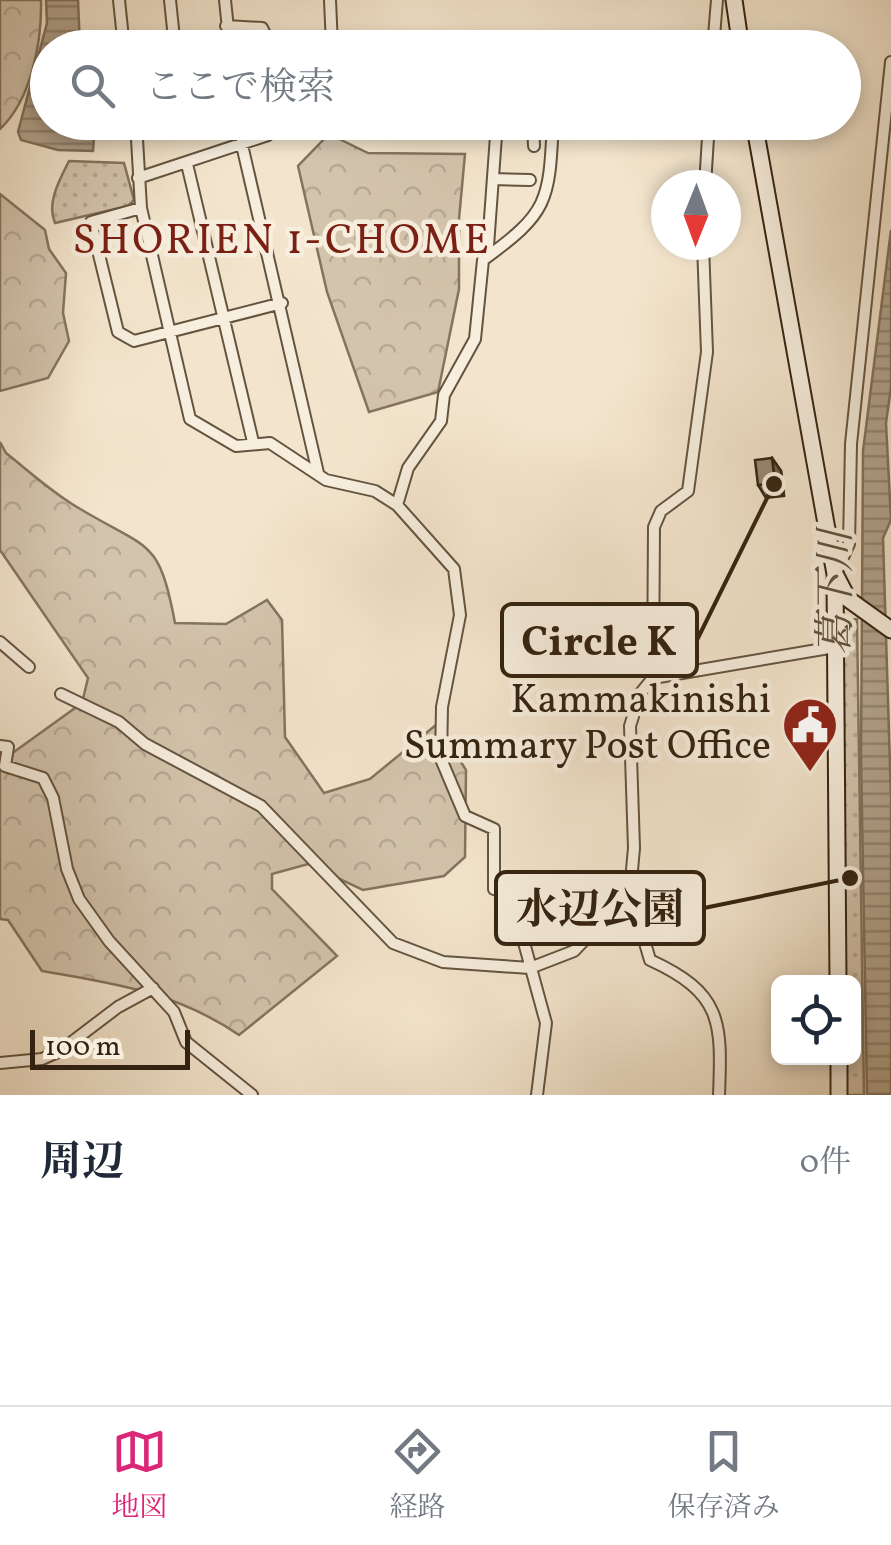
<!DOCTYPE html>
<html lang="ja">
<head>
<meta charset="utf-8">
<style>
  :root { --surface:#fff; --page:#f2f2f3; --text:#1f2937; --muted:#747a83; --line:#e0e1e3; --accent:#db2777 }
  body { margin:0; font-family:Vollkorn,"Noto Serif JP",serif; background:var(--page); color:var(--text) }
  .controls { position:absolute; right:30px; bottom:30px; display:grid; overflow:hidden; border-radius:15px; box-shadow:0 5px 15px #0003 }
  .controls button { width:90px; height:90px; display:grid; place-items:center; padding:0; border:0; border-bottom:2px solid var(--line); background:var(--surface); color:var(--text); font:50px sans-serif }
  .compass { position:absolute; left:651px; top:170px; width:90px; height:90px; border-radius:50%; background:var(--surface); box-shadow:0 5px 15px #0003; rotate:181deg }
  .scale { position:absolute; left:30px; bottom:25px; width:160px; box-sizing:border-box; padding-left:10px; border:5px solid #342310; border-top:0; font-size:28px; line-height:35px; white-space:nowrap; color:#342310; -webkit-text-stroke:8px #f7eede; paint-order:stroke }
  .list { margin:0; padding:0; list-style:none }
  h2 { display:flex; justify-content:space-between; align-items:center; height:130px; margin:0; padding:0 40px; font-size:42px }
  h2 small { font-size:32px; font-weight:400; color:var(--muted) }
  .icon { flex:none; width:55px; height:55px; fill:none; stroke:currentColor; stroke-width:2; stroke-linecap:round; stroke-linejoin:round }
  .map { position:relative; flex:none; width:891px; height:1095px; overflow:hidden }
  .search { position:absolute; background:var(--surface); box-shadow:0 5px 15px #0003; left:30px; right:30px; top:30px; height:110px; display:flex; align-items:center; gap:25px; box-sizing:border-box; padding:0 35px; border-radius:55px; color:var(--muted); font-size:38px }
  .sheet { height:310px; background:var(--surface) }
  nav { display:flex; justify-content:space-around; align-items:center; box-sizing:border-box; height:140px; border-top:2px solid var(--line); background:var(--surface); font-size:28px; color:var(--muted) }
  nav a { display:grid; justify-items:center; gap:5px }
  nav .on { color:var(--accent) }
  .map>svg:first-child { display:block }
  .forest { fill:url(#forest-crowns); stroke:#84745e; stroke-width:2.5 }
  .park { fill:url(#park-dots); stroke:#84745e; stroke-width:2.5 }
  .water { fill:url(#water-rules); stroke:#80705b; stroke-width:2.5 }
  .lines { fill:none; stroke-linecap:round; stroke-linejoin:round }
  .minor-casing { stroke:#64543f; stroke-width:14 }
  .secondary-casing { stroke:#342310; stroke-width:19 }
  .minor { stroke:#f7eede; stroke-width:10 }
  .secondary { stroke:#f7eede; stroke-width:15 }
  .wall { fill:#827562; stroke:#342310; stroke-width:2.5 }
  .shaded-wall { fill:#6a5f50; stroke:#342310; stroke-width:2.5 }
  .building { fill:#978872; stroke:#342310; stroke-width:2.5 }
  .labels { text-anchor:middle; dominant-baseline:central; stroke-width:9; stroke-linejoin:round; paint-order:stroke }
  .poi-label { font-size:40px; fill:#342310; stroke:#f7eede; text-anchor:end }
  .neighbourhood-label { font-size:42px; letter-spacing:2.5px; fill:#7a1f14; stroke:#f7eede }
  .water-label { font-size:42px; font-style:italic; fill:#60503c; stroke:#f7eede }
  .leader { fill:none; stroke:#342310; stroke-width:4 }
  .callout-dot { fill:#342310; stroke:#f7eede; stroke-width:4 }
  .callout { fill:#f7eede; stroke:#342310; stroke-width:4 }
  .callout-label { font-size:42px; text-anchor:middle; font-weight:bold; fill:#342310 }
</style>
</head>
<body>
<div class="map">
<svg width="891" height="1095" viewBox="0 0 891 1095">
  <defs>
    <pattern id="forest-crowns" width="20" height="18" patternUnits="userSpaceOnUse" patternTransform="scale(2.5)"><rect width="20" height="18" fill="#d3c4ad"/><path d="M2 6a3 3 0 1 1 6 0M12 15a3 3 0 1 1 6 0" fill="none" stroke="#b6a894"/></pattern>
    <pattern id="park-dots" width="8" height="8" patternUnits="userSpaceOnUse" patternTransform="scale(2.5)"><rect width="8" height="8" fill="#d3c4ad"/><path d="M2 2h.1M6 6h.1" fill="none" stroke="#b6a894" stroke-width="1.8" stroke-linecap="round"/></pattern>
    <pattern id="water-rules" width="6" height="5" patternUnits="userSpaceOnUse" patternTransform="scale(2.5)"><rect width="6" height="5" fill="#b2a38d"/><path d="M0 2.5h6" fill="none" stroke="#928472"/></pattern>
  </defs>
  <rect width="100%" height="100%" fill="#f3e5cd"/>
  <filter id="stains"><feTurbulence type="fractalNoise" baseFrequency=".002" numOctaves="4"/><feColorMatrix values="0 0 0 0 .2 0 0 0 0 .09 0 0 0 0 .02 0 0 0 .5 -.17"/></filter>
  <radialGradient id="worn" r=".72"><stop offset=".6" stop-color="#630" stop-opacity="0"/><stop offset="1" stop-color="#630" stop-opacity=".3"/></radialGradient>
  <path class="forest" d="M0 0H41C42 43 31 100 0 129Z
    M329 134 368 153 465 154 459 219V289L438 392 369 412 327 292 298 166Z
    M0 194 45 230 49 249 66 273 63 313 69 341 48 378 0 391Z
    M0 442 6 453C30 472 55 495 82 510 149 550 159 538 175 623L226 624 267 600 282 620 285 737 324 793 370 779 437 724 466 770 465 857 444 876 363 890 308 864 272 874V889L337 956 239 1035C178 993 114 983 42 971L8 920 0 919V762L82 703 88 678 0 550Z"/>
  <path class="park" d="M69 161 124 163 134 200 128 206 55 223C46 203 60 179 69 161Z
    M857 619 864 1095H843V1058H854V982H842L839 631 845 620Z"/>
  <path class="water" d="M46 0H78L80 47 48 48V122L95 123 93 151 58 150 21 140 18 132 47 23Z
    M891 230V387L886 423 891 520 883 538 891 798V1095H867L861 756 863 451Z"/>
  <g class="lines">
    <g class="minor-casing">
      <path id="minor" d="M119 0 124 48
        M170 0 175 48
        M225 0 230 48
        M330 0 332 46 337 48
        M226 26 262 28 272 48
        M713 48 717 0
        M136 122 141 208 190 419 236 446 270 443 326 480 375 491 397 505 454 569 460 615 442 707 441 759 465 816 494 829V889L511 895 546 1023 537 1095
        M242 122V145L318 473
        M435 122H462
        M533 122 534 146
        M187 164 253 442
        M138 178 268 135
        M493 179 530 180
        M705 185 709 122
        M141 208 91 222 118 332 134 341 282 303
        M488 246 497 122
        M397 505 408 468 441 421 444 395 475 339 483 260C549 212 549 202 553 122
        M836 573 849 544 851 444 891 62
        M0 642 29 667
        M653 678 654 527 661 511 688 491 707 352 703 245
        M61 694 119 722 145 744 261 806 393 943 443 962 530 968 574 951 630 892 634 848 630 726 640 694 653 678 835 647
        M0 746 8 747 5 766 43 778 53 798 67 869 79 899 109 941 174 1012 186 1042 252 1095
        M630 892 650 960C722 993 722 1021 719 1095
        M0 1063 42 1059 60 1051 118 1007 153 988"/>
    </g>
    <g class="secondary-casing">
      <path id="secondary" d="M734 0 741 48
        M754 122 835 574 848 599 891 630
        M835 578 838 982
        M839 1058V1095"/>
    </g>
    <use href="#minor" class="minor"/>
    <use href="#secondary" class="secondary"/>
  </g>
  <path class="wall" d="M772 458 781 471 784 496 766 498 758 485Z"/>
  <path class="shaded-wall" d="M772 458 781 471 784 496 775 483Z"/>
  <path class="building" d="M772 458 775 483 758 485 755 460Z"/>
  <defs>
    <g id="civic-pin" transform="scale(2.875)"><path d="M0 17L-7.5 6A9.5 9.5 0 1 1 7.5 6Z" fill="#8f2418" stroke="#f7eede"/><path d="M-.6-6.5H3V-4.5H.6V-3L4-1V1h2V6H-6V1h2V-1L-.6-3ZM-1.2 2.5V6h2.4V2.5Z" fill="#fff"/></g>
  </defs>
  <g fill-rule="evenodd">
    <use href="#civic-pin" x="810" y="725"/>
  </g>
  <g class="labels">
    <g class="poi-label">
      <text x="771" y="702">Kammakinishi<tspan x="771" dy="46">Summary Post Office</tspan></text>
    </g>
    <g class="neighbourhood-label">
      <text x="282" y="242">SHORIEN 1-CHOME</text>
    </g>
    <g class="water-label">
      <text transform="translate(838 593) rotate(-90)">葛下川</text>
    </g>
  </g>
  <path class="leader" d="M774 484L697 640M850 878L704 908"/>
  <g class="callout-dot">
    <circle cx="774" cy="484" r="10"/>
    <circle cx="850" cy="878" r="10"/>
  </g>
  <g class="callout">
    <rect x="502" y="604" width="195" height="72" rx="10"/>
    <rect x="496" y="872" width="208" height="72" rx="10"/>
  </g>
  <g class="callout-label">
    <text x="599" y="655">Circle K</text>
    <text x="600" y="923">水辺公園</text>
  </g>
  <rect width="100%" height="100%" filter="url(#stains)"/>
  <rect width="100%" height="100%" fill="url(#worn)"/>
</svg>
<div class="controls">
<button><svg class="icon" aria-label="locate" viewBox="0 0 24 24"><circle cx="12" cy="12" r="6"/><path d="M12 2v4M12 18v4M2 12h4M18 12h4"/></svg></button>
</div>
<svg class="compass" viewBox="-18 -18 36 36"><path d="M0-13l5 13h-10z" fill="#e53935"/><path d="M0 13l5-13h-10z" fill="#747a83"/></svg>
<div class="scale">100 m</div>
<div class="search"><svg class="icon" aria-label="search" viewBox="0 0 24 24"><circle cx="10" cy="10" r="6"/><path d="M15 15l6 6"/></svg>ここで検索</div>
</div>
<section class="sheet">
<h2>周辺<small>0件</small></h2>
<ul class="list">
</ul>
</section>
<nav>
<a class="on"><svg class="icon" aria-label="map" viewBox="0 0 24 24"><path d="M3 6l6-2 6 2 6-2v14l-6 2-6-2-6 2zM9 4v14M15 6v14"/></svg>地図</a>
<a><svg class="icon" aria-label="directions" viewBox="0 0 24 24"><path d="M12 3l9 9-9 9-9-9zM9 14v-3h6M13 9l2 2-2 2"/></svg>経路</a>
<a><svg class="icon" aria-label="saved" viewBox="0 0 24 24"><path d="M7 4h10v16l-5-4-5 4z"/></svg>保存済み</a>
</nav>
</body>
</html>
